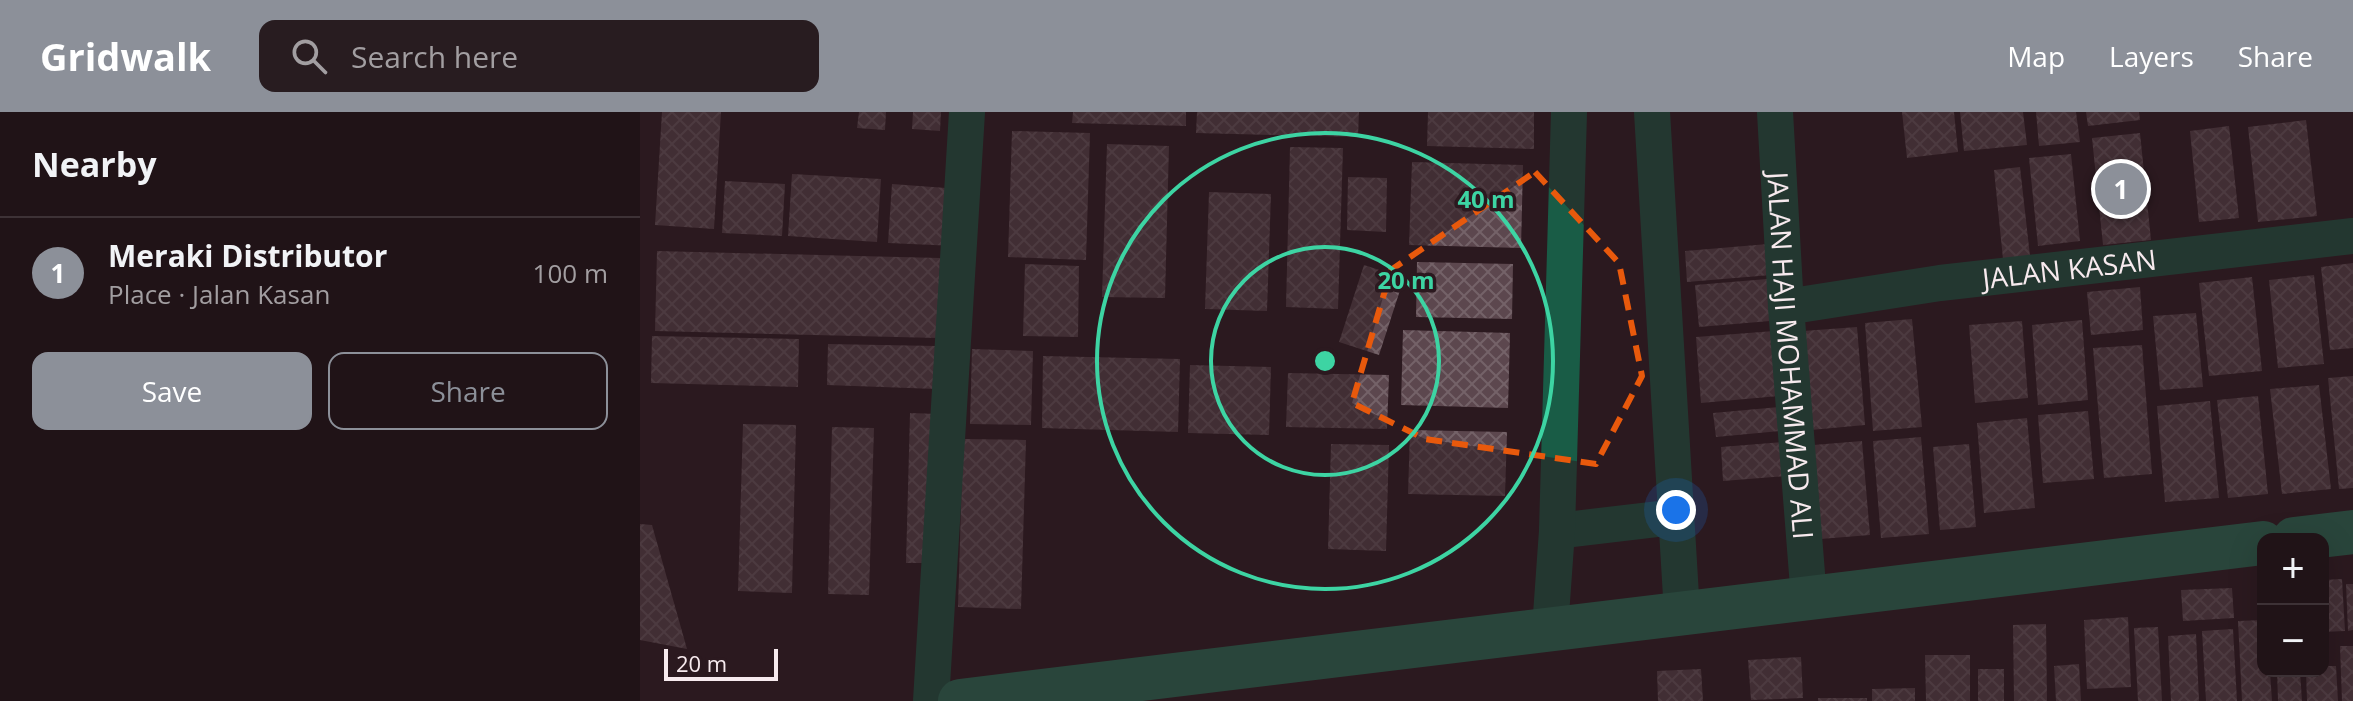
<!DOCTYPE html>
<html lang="en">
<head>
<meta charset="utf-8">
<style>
  :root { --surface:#201317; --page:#281c20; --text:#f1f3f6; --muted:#a29ea1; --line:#3d3236; --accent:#8c9099 }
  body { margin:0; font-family:"Open Sans",sans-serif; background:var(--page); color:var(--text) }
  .controls { position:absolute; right:24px; bottom:24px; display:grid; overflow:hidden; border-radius:16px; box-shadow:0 8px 32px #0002 }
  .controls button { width:72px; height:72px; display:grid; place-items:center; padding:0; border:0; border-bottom:2px solid var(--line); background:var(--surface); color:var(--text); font:40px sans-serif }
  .scale { position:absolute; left:24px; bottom:20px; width:114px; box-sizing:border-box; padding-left:8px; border:4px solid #f7eaee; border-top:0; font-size:22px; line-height:28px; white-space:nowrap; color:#f7eaee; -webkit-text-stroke:6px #2b191f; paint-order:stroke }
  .you { position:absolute; left:1036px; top:398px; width:28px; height:28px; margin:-20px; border:6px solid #fff; border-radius:50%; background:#1a73e8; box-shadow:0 0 0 12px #1a73e833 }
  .badge { display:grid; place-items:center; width:52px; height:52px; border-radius:50%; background:var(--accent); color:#fff; font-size:26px; font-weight:700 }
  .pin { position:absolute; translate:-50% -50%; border:4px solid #fff; box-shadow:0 2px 8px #0006 }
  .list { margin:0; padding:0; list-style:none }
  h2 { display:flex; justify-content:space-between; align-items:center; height:104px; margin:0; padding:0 32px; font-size:34px }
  h2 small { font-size:26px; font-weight:400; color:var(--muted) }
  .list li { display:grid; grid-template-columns:52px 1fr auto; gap:24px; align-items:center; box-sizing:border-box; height:112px; padding:0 32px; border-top:2px solid var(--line) }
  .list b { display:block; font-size:30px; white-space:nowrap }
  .list p { margin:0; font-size:26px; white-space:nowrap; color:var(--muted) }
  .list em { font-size:26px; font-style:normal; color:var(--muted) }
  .actions { display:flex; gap:16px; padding:24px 32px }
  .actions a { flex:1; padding:18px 0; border:2px solid var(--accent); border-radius:16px; text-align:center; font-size:28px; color:var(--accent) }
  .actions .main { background:var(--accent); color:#fff }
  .icon { flex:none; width:44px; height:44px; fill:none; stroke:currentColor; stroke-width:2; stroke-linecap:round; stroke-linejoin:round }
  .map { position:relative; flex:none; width:1713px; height:589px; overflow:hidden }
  header { display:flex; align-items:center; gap:48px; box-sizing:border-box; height:112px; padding:0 40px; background:var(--accent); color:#fff }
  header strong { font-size:38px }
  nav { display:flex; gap:44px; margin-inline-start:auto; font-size:28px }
  .search { width:560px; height:72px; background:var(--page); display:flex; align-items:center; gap:20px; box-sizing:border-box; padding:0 28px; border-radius:16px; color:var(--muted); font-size:30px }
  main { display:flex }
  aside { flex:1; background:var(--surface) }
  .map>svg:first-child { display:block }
  .building { fill:url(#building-cross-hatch) }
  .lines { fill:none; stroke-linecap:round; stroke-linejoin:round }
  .street { stroke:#195c46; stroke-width:36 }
  .secondary { stroke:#267b5e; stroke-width:44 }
  .marked { fill:none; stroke:#e8590c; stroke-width:6; stroke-dasharray:16 10; stroke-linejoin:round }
  .ring { fill:none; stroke:#3dd4a3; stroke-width:4 }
  .labels { text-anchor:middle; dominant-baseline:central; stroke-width:7; stroke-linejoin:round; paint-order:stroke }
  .street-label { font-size:28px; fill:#f7eaee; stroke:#2b191f }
  .centre { fill:#3dd4a3; stroke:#2b191f; stroke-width:4 }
  .ring-label { font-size:24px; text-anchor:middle; font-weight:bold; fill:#3dd4a3; stroke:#2b191f; stroke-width:7; stroke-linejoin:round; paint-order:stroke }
</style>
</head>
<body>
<header>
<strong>Gridwalk</strong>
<div class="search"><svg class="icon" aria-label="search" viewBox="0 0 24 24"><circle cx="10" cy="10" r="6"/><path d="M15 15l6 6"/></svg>Search here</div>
<nav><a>Map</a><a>Layers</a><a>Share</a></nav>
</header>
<main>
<aside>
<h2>Nearby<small></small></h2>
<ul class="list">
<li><span class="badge">1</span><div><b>Meraki Distributor</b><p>Place · Jalan Kasan</p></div><em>100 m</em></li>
</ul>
<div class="actions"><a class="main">Save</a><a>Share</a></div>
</aside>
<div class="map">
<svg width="1713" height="589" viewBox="0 0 1713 589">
  <defs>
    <pattern id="building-cross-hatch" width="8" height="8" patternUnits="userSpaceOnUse" patternTransform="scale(2)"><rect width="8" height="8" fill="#5c474e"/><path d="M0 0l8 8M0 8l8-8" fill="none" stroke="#746268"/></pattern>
  </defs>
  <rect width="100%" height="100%" fill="#2b191f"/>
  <path class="building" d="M22 0H81L74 117 15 113Z
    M219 0H246L245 18 217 16Z
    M273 0H301L300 19 272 17Z
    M433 0H546V14L432 11Z
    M557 0H719L718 25 556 21Z
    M788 0H894V37L787 34Z
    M1262 0H1314L1318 40 1267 46Z
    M1320 0H1383L1387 33 1324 39Z
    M1396 0H1436L1440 30 1399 34Z
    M1446 0H1499L1500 8 1448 14Z
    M1666 8 1677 104 1618 110 1608 15Z
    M1589 14 1599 106 1559 110 1550 19Z
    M372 19 450 21 446 148 368 145Z
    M1500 21 1511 128 1463 133 1452 26Z
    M467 32 529 34 525 186 462 185Z
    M650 35 703 36 698 197 646 195Z
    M1431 42 1440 129 1398 134 1389 46Z
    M772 50 883 53 881 136 769 133Z
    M1380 55 1390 144 1363 147 1354 58Z
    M152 62 241 67 237 130 148 124Z
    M708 65 747 66 746 120 707 118Z
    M85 69 145 72 142 124 82 121Z
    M252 72 320 77 316 134 248 131Z
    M569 80 631 82 627 199 565 197Z
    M1128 132 1131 163 1047 170 1045 139Z
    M17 139 300 146 298 226 15 219Z
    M777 150 873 152 872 207 776 205Z
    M1713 151V236L1690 238 1681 155Z
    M385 152 439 154 438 225 383 224Z
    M724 153 764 166 739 243 699 230Z
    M1674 163 1684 252 1638 256 1629 168Z
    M1612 165 1622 259 1569 264 1559 171Z
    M1127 167 1130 209 1059 215 1055 173Z
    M1500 175 1503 218 1451 223 1447 180Z
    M1556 201 1563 275 1520 278 1513 204Z
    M1272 207 1282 315 1233 319 1225 211Z
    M1442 208 1448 288 1398 293 1392 213Z
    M1382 209 1388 286 1335 291 1329 213Z
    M1217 215 1225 313 1171 318 1163 219Z
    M763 218 870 221 868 296 761 293Z
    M1134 219 1139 284 1061 291 1056 225Z
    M12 224 159 227 158 275 11 271Z
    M188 232 297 234 296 277 187 273Z
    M1502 233 1512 362 1464 366 1453 236Z
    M332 237 393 239 391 313 330 312Z
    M403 244 540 247 538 320 402 316Z
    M550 253 631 255 629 323 548 321Z
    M648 261 749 263 747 317 646 315Z
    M1713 264V376L1699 377 1688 266Z
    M1679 273 1691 377 1642 382 1630 277Z
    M1618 284 1628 382 1588 386 1577 288Z
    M1570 289 1579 386 1525 390 1517 294Z
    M1139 295 1141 319 1076 325 1073 301Z
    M1448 299 1454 367 1403 371 1398 303Z
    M270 301 299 302 295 451H266Z
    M1387 306 1395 396 1344 401 1337 311Z
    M103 312 156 313 152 481 98 479Z
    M192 315 234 316 229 483 188 482Z
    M770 318 867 320 865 384 768 382Z
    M1281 325 1289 422 1241 426 1233 329Z
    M323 327 386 328 381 497 318 495Z
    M1222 329 1230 423 1168 428 1161 334Z
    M1143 330 1146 364 1083 369 1081 335Z
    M691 332 749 333 746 439 688 437Z
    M1329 332 1336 415 1300 418 1293 335Z
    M0 412 12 413 47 537 0 528Z
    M1702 467 1705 519 1683 520V468Z
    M1706 472H1713V518L1708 519Z
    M1592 476 1594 506 1543 509 1541 478Z
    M1488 505 1491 575 1447 577 1444 508Z
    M1623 508V559H1630L1632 589H1602L1598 509Z
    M1406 512 1407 589H1374L1373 513Z
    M1518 515 1522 589H1498L1494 516Z
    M1593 517 1597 589H1566L1562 519Z
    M1556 522 1559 589H1531L1528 524Z
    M1700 534H1713V589H1702Z
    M1285 543H1330V589H1286Z
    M1161 545 1163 586 1111 588 1108 548Z
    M1439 552 1441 589H1416L1414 554Z
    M1683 554H1696L1698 589H1667L1666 559H1683Z
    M1061 557 1063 589H1018L1017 559Z
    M1338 557H1364V589H1338Z
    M1637 559H1660L1662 589H1638Z
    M1275 576V589H1232V577Z
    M1178 586H1227V589H1178Z"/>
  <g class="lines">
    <g class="street">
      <path d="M1012 0 1042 501"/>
      <path id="s1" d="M1135 0 1146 195 1169 487"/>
      <path id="s2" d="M1146 195 1300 171 1713 124"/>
      <path d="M917 419 1035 405"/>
      <path d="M910 517 917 419 929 0"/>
      <path d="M291 589 327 0"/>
    </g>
    <path class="secondary" d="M1654 427 1713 420
      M320 589 1623 431"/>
  </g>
  <path d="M0 0H1713V589H0ZM895 60 979 151 1002 264 956 352 785 327 712 291 751 158Z" fill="#2b191f" fill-opacity=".55" fill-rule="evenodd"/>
  <path class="marked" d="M895 60 979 151 1002 264 956 352 785 327 712 291 751 158Z"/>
  <g class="ring">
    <circle cx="685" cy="249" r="114"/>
    <circle cx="685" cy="249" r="228"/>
  </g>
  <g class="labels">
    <g class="street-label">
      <text stroke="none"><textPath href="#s2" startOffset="286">JALAN KASAN</textPath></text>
      <text stroke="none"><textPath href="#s1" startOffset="244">JALAN HAJI MOHAMMAD ALI</textPath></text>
    </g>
  </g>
  <circle cx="685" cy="249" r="12" class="centre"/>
  <g class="ring-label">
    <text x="846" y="96">40 m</text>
    <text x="766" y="177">20 m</text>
  </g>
</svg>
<div class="controls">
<button>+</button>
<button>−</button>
</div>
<div class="scale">20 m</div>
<div class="you"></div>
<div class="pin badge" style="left:1481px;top:77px">1</div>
</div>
</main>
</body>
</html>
